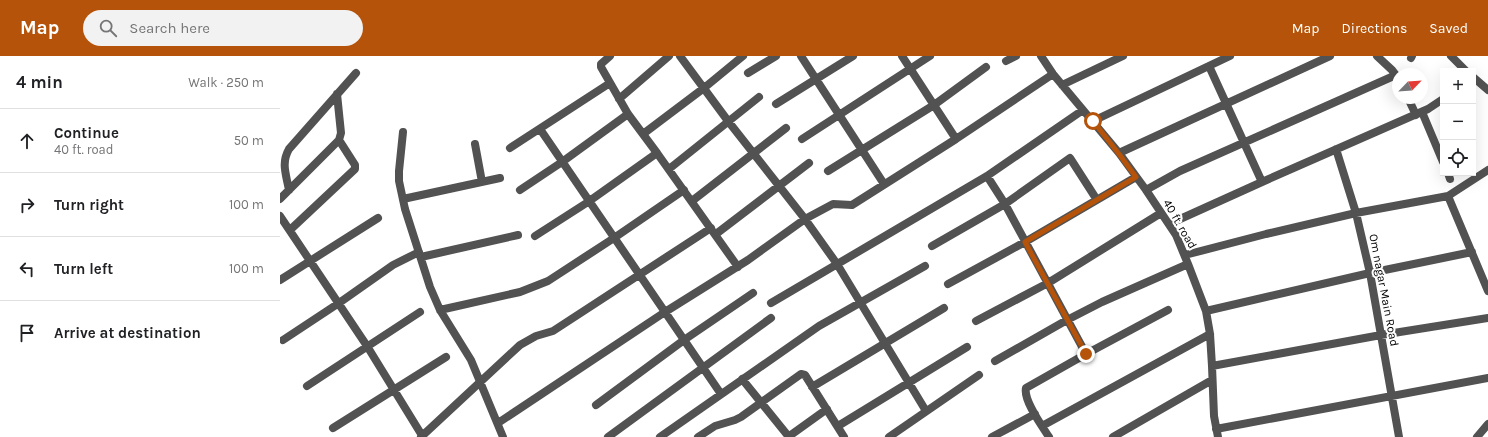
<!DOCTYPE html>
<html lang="en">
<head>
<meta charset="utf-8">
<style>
  :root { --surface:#fff; --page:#f2f2f2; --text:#202124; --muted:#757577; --line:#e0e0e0; --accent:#b45309 }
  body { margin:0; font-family:Karla,sans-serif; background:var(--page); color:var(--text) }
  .controls { position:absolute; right:12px; top:12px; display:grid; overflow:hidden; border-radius:0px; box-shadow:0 4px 16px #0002 }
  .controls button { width:36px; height:36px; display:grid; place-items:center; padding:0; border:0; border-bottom:1px solid var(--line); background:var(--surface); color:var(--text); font:20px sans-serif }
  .compass { position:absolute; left:1112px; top:12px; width:36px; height:36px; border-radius:50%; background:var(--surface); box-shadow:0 4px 16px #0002; rotate:65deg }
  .stop { position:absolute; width:12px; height:12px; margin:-9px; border:3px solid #b45309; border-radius:50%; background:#fff }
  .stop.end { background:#b45309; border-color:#fff; box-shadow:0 1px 4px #0008 }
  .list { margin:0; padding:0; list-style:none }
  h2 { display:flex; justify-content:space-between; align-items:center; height:52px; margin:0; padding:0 16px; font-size:17px }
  h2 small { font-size:13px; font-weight:400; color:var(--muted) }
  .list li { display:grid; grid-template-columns:26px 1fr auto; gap:12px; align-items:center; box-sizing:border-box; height:64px; padding:0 16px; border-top:1px solid var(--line) }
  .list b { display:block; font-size:15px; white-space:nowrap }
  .list p { margin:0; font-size:13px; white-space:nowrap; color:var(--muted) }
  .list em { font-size:13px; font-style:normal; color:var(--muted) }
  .icon { flex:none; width:22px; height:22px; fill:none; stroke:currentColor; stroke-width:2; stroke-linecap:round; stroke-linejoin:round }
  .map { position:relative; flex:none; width:1208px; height:381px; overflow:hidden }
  header { display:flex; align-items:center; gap:24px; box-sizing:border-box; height:56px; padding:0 20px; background:var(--accent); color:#fff }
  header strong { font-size:19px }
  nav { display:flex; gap:22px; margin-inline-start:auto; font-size:14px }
  .search { width:280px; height:36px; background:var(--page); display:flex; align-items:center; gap:10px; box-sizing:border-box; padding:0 14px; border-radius:22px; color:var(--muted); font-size:15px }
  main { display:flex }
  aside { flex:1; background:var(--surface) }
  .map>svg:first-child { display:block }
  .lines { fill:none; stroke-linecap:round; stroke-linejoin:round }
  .street { stroke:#525252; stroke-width:8 }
  .route { stroke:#b45309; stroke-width:5 }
  .labels { text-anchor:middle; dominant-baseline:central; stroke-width:4; stroke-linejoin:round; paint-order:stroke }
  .street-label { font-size:12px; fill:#000; stroke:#fff }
</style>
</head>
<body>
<header>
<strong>Map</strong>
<div class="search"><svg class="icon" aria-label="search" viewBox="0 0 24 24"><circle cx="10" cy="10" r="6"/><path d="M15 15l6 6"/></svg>Search here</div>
<nav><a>Map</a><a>Directions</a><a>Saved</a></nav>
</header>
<main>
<aside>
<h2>4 min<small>Walk · 250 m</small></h2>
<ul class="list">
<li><svg class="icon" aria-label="ahead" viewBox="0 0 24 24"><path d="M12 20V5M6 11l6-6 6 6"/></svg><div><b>Continue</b><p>40 ft. road</p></div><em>50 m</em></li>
<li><svg class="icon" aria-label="right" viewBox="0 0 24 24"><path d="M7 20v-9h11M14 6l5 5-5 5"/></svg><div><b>Turn right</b></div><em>100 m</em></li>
<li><svg class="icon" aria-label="left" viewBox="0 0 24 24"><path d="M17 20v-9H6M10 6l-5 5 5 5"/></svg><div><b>Turn left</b></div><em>100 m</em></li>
<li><svg class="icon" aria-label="arrive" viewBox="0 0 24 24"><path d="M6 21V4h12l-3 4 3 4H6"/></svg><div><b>Arrive at destination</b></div></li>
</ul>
</aside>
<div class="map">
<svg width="1208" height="381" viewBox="0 0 1208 381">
  <rect width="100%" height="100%" fill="#fff"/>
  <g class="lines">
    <path class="street" d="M330 0 321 8V11L348 58 377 97
      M400 0 448 65 525 163 557 208 646 355
      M521 0 604 128
      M622 0 676 83
      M761 0 773 18 839 97 866 134 896 179 908 208 926 255 930 278 932 310 934 360 938 381
      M1097 0 1112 14 1118 22
      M1171 0 1186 15
      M1131 2 1132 0
      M726 5 736 0
      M929 10 982 126
      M468 17 496 0
      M1193 21 1208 34
      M782 29 843 0
      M1128 42 1136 59
      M339 43 389 0
      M496 48 573 0
      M1142 56 1163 106
      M813 65 950 0
      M260 73 441 338
      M123 76 119 115V125L125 153 150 231 160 254 191 304 223 381
      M363 78 424 32 463 0
      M522 83 650 0
      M195 88 202 126
      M230 92 330 27
      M1056 93 1076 157 1090 217 1119 381
      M839 97 1050 0
      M389 113 479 41
      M548 115 654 49 706 11
      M1168 117 1170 123
      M707 120 725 148 806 298
      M9 134C6 118 1 107 9 93L76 17
      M240 134 282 106 348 58
      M866 134 900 115 1116 19
      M1168 140 1208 235
      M0 143 59 84 61 77 57 38
      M123 143 220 122
      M412 145 506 72
      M0 160 87 290 143 381
      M889 168 982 126 1148 53 1163 43
      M10 174 75 113V109L59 84
      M436 178 529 107
      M255 180 308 146 377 97 458 211
      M652 190 725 148 790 102 817 144
      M905 199 986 178 1076 157 1168 140 1208 114
      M141 201 238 179
      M0 224 98 162
      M668 228 745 186 856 121
      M491 247 707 120 803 54
      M160 254 240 236 268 225 334 182 404 134
      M926 255 1090 217 1192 196
      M696 265 768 227 881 157
      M3 284 59 247 113 209 139 196
      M715 305 787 264 822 246 908 208
      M932 310 1101 279 1208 262
      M462 323 509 381
      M27 330 140 256
      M532 331 664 252
      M316 349 404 284 473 237
      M218 367 385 256 468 204 525 163 553 148 572 149 676 83 773 18
      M558 370 687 291
      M762 370 930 278
      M53 372 166 301
      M936 373 1208 322
      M141 381 240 289 256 280 273 275 431 172
      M328 381 491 262
      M380 381 539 270 645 210
      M418 381 435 370 455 364 461 361 521 318 525 319 564 381
      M508 381 547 353
      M609 381 699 319
      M712 381 755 358
      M769 381C762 370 743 344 746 332L806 298 888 254
      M833 381 932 324
      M1197 381 1208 368"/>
  </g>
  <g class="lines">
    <path class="route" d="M806 298 745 186 856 121 839 98 813 65"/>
  </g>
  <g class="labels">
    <g class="street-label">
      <text transform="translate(900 168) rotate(60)">40 ft. road</text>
      <text transform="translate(1104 234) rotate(79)">Om nagar Main Road</text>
    </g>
  </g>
</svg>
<div class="controls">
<button>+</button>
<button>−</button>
<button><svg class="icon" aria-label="locate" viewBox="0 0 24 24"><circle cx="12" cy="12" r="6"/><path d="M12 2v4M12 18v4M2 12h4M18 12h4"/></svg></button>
</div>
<svg class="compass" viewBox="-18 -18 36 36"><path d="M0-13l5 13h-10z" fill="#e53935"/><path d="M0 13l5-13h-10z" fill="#757577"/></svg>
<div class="stop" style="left:813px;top:65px"></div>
<div class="stop end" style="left:806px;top:298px"></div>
</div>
</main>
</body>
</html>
